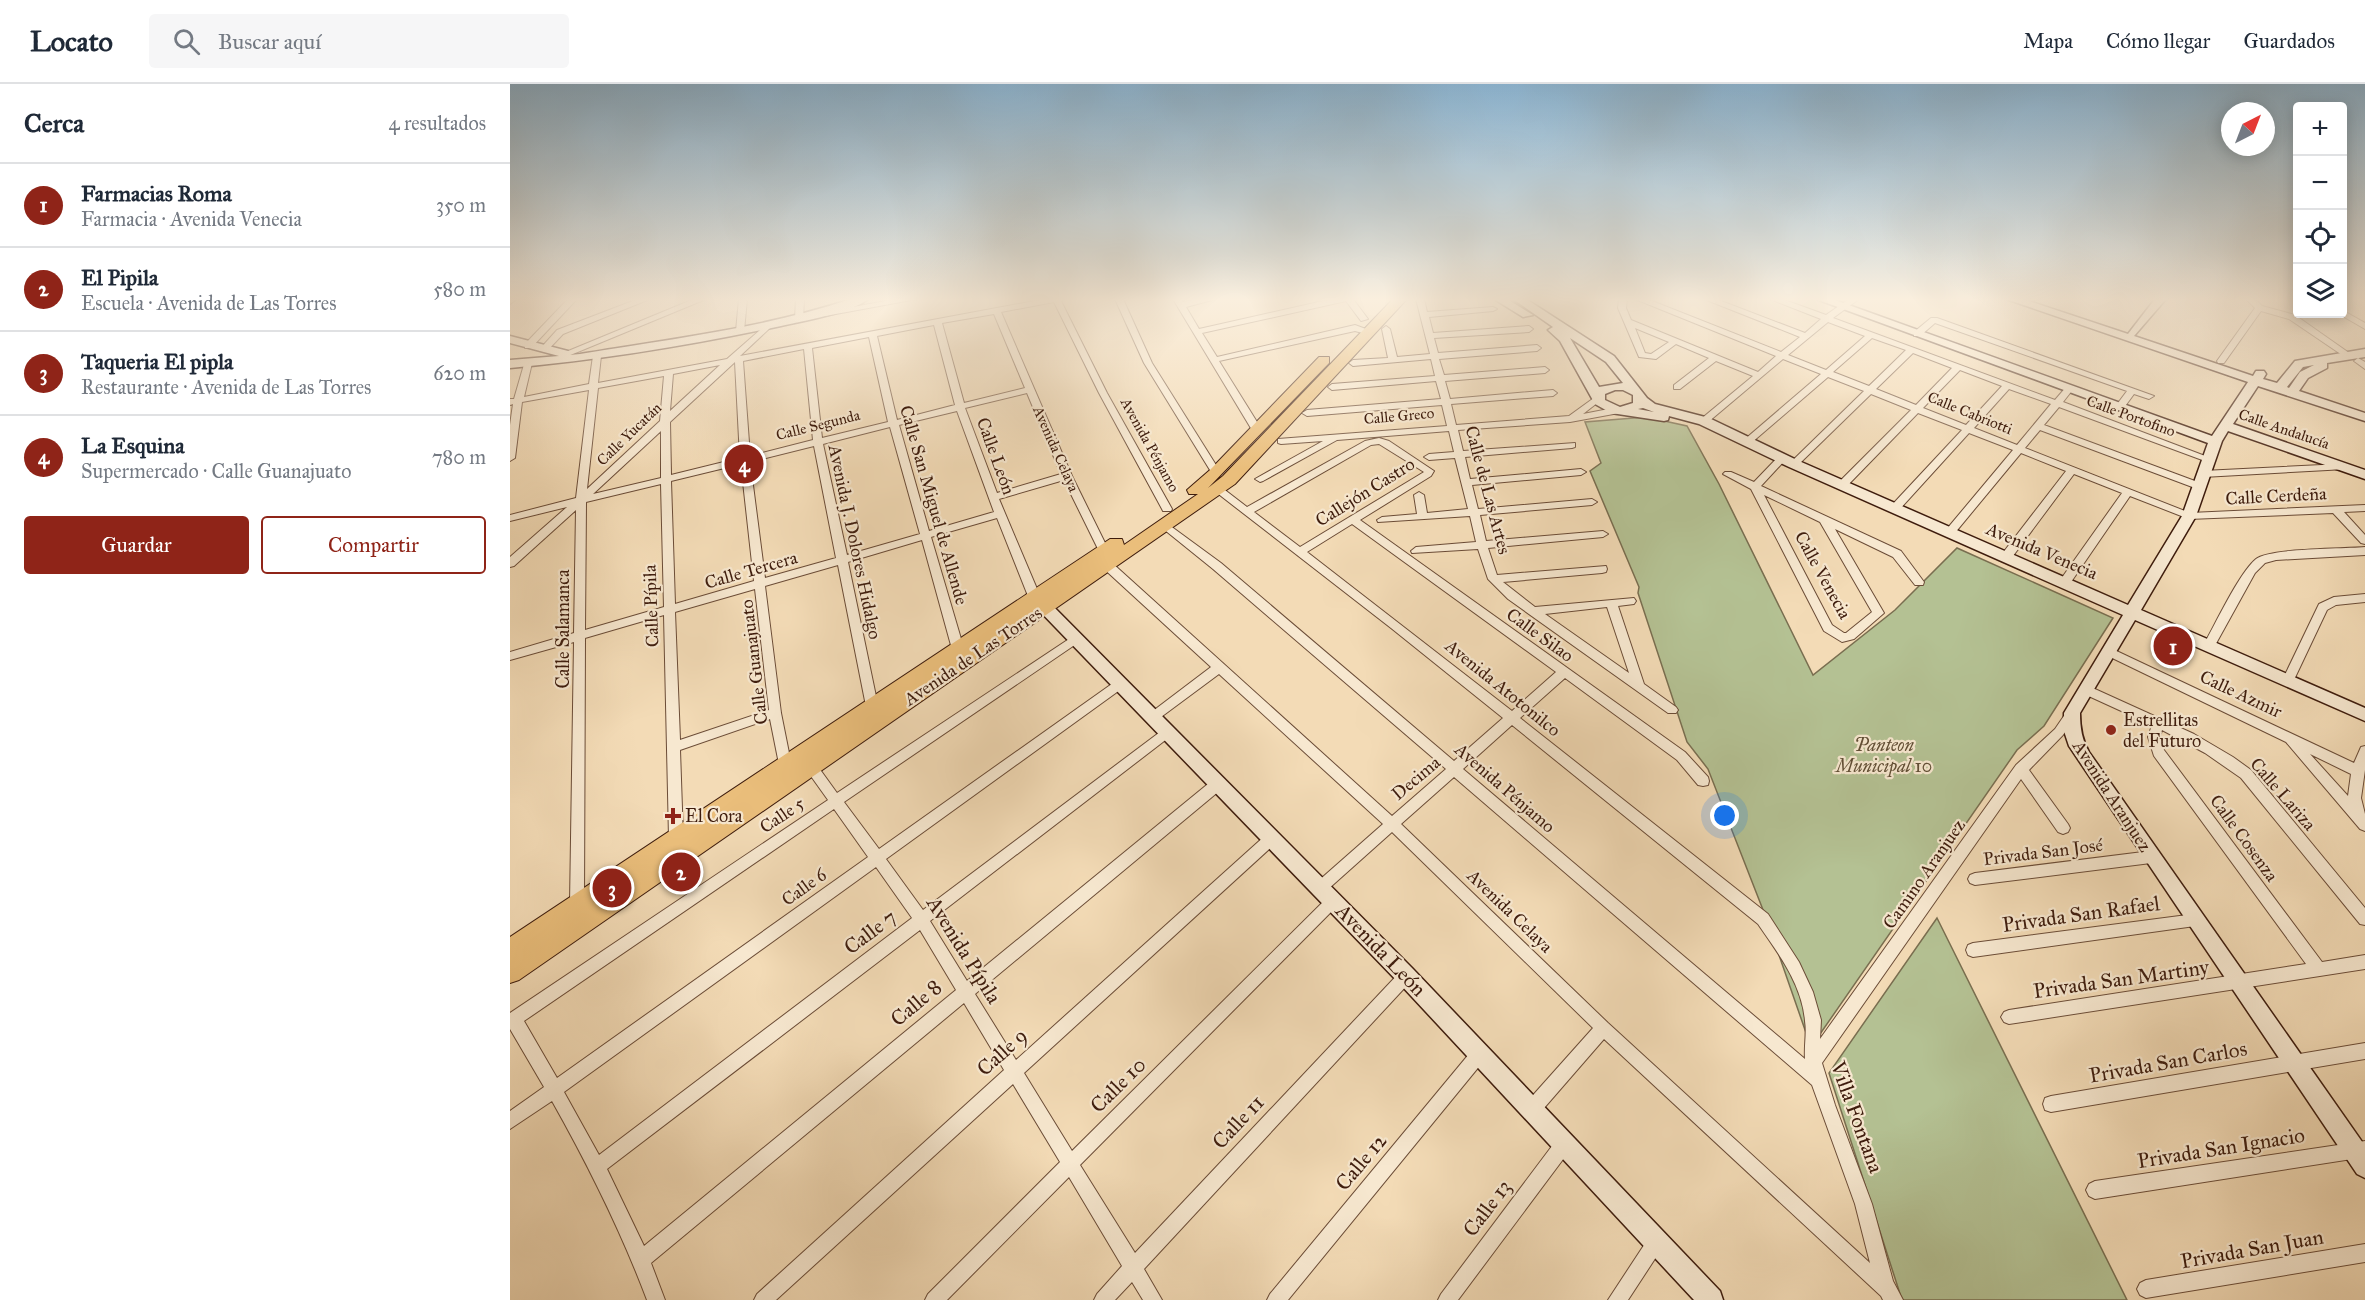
<!DOCTYPE html>
<html lang="es">
<head>
<meta charset="utf-8">
<style>
  :root { --surface:#fff; --page:#f6f6f7; --text:#1f2937; --muted:#747a83; --line:#e0e1e3; --accent:#8f2418 }
  body { margin:0; font-family:"IM FELL Great Primer",serif; background:var(--page); color:var(--text) }
  .controls { position:absolute; right:18px; top:18px; display:grid; overflow:hidden; border-radius:6px; box-shadow:0 3px 15px #0003 }
  .controls button { width:54px; height:54px; display:grid; place-items:center; padding:0; border:0; border-bottom:2px solid var(--line); background:var(--surface); color:var(--text); font:30px sans-serif }
  .compass { position:absolute; left:1711px; top:18px; width:54px; height:54px; border-radius:50%; background:var(--surface); box-shadow:0 3px 15px #0003; rotate:42deg }
  .you { position:absolute; left:1215px; top:732px; width:21px; height:21px; margin:-15px; border:4px solid #fff; border-radius:50%; background:#1a73e8; box-shadow:0 0 0 9px #1a73e833 }
  .badge { display:grid; place-items:center; width:39px; height:39px; border-radius:50%; background:var(--accent); color:#fff; font-size:20px; font-weight:700 }
  .pin { position:absolute; translate:-50% -50%; border:3px solid #fff; box-shadow:0 2px 6px #0006 }
  .list { margin:0; padding:0; list-style:none }
  h2 { display:flex; justify-content:space-between; align-items:center; height:78px; margin:0; padding:0 24px; font-size:26px }
  h2 small { font-size:20px; font-weight:400; color:var(--muted) }
  .list li { display:grid; grid-template-columns:39px 1fr auto; gap:18px; align-items:center; box-sizing:border-box; height:84px; padding:0 24px; border-top:2px solid var(--line) }
  .list b { display:block; font-size:22px; white-space:nowrap }
  .list p { margin:0; font-size:20px; white-space:nowrap; color:var(--muted) }
  .list em { font-size:20px; font-style:normal; color:var(--muted) }
  .actions { display:flex; gap:12px; padding:18px 24px }
  .actions a { flex:1; padding:14px 0; border:2px solid var(--accent); border-radius:6px; text-align:center; font-size:21px; color:var(--accent) }
  .actions .main { background:var(--accent); color:#fff }
  .icon { flex:none; width:33px; height:33px; fill:none; stroke:currentColor; stroke-width:2; stroke-linecap:round; stroke-linejoin:round }
  .map { position:relative; flex:none; width:1855px; height:1216px; overflow:hidden }
  header { display:flex; align-items:center; gap:36px; box-sizing:border-box; height:84px; padding:0 30px; background:var(--surface); border-bottom:2px solid var(--line) }
  header strong { font-size:28px }
  nav { display:flex; gap:33px; margin-inline-start:auto; font-size:21px }
  .search { width:420px; height:54px; background:var(--page); display:flex; align-items:center; gap:15px; box-sizing:border-box; padding:0 21px; border-radius:6px; color:var(--muted); font-size:22px }
  main { display:flex }
  aside { flex:1; background:var(--surface) }
  .map>svg:first-child { display:block }
  .green { fill:#b4c193; stroke:#796e50; stroke-width:1.5 }
  .lines { fill:none; stroke-linecap:round; stroke-linejoin:round }
  .street-casing { stroke:#6b4c37; stroke-width:2 }
  .secondary-casing { stroke:#3e1c0d; stroke-width:3 }
  .primary-casing { stroke:#3e1c0d; stroke-width:2 }
  .street { fill:#f7e8d0; fill-rule:evenodd }
  .secondary { fill:#f7e8d0; fill-rule:evenodd }
  .primary { fill:#eabe7b; fill-rule:evenodd }
  .poi-dot { fill:#8f2418; stroke:#f7e8d0; stroke-width:2 }
  .labels { text-anchor:middle; dominant-baseline:central; stroke-width:4.5; stroke-linejoin:round; paint-order:stroke }
  .far-street-label { font-size:15px; fill:#3e1c0d; stroke:#f7e8d0 }
  .street-label { font-size:18px; fill:#3e1c0d; stroke:#f7e8d0 }
  .poi-label { font-size:18px; fill:#3e1c0d; stroke:#f7e8d0; text-anchor:start }
  .park-label { font-size:18px; font-style:italic; fill:#614e35; stroke:#f7e8d0 }
  .near-street-label { font-size:21px; fill:#3e1c0d; stroke:#f7e8d0 }
</style>
</head>
<body>
<header>
<strong>Locato</strong>
<div class="search"><svg class="icon" aria-label="search" viewBox="0 0 24 24"><circle cx="10" cy="10" r="6"/><path d="M15 15l6 6"/></svg>Buscar aquí</div>
<nav><a>Mapa</a><a>Cómo llegar</a><a>Guardados</a></nav>
</header>
<main>
<aside>
<h2>Cerca<small>4 resultados</small></h2>
<ul class="list">
<li><span class="badge">1</span><div><b>Farmacias Roma</b><p>Farmacia · Avenida Venecia</p></div><em>350 m</em></li>
<li><span class="badge">2</span><div><b>El Pipila</b><p>Escuela · Avenida de Las Torres</p></div><em>580 m</em></li>
<li><span class="badge">3</span><div><b>Taqueria El pipla</b><p>Restaurante · Avenida de Las Torres</p></div><em>620 m</em></li>
<li><span class="badge">4</span><div><b>La Esquina</b><p>Supermercado · Calle Guanajuato</p></div><em>780 m</em></li>
</ul>
<div class="actions"><a class="main">Guardar</a><a>Compartir</a></div>
</aside>
<div class="map">
<svg width="1855" height="1216" viewBox="0 0 1855 1216">
  <rect width="100%" height="100%" fill="#f3dbb6"/>
  <filter id="stains"><feTurbulence type="fractalNoise" baseFrequency=".00333" numOctaves="4"/><feColorMatrix values="0 0 0 0 .2 0 0 0 0 .09 0 0 0 0 .02 0 0 0 .5 -.17"/></filter>
  <radialGradient id="worn" r=".72"><stop offset=".6" stop-color="#630" stop-opacity="0"/><stop offset="1" stop-color="#630" stop-opacity=".3"/></radialGradient>
  <path class="green" d="M1136 333 1177 342 1209 400 1303 591 1385 526 1447 464 1603 534 1534 642 1507 666 1301 963 1255 831 1198 685 1177 658 1128 509 1129 503 1080 387 1091 379 1075 338Z
    M1427 834 1617 1216H1392L1319 989Z"/>
  <g class="lines">
    <g class="street-casing">
      <path id="street" d="M58 215H67L21 264H15V260Z
        M128 215H140L53 250 36 268 29 266 47 246Z
        M184 215H196L58 272 51 270Z
        M229 215H237L234 247 230 250 226 247Z
        M286 215H294L293 235 289 237 285 235Z
        M387 215H407L315 232 311 230 315 228Z
        M535 215H553L551 217 597 309 662 425 661 427H653L652 425 589 309 544 218 491 228 562 392 599 467 598 469H590L589 467 554 396 489 415 530 512 528 515 524 516 518 512 487 434 421 453 454 565 448 569 442 565 412 456 338 478 368 622 366 625H358L356 622 328 481 255 502 271 629 281 679 285 686 284 690 279 691 274 690 269 680 260 635 170 666 173 754 171 758 166 760 161 758 159 754 154 531 75 554 74 820 72 824 67 826 62 824 60 820 64 558 0 576V568L64 549 66 426 4 482 0 483V473L57 423 0 437V431L66 414 79 306 12 318 5 374 0 377V341L3 320 0 321V315H4L15 277 22 279 14 313 79 300 83 272 87 269 91 272 88 299 217 275 258 239H261V243L230 272ZM484 230 515 304 454 319 432 239ZM424 241 445 321 387 336 367 252ZM359 253 378 338 312 354 302 264ZM294 265 303 356 240 372 233 277ZM225 278 230 374 161 391 160 338ZM210 281 160 327 163 290ZM154 292 150 337 77 405 88 304ZM517 309 551 390 487 409 455 324ZM447 327 484 428 419 447 389 341ZM380 343 410 450 337 471 313 360ZM151 347V394L83 410ZM304 362 326 474 255 494 240 378ZM231 380 244 497 165 520 161 397ZM151 400 154 523 75 546 76 418ZM245 505 259 626 170 656 165 528Z
        M605 215H613L642 279 711 389 709 391H703L634 279Z
        M663 215H671L673 218 688 215H706L676 223 689 245 822 215H843L858 235 851 237 836 217 692 249 707 273 845 241 864 248 860 251 845 247 709 277 752 346 747 349 742 346Z
        M906 215H914L917 228 983 223 987 225 983 227 919 233 923 249 1019 242 1023 245 1019 248 924 254 928 269 1027 261 1031 264 1027 267 929 275 934 291 1035 283 1039 286 1035 289 935 297 940 315 1043 306 1047 309 1043 312 941 320 946 341 1059 332 1088 311 1093 314 1091 316 1073 330 1109 323 1114 326 1109 329 1060 338 948 346 953 367 1065 359V363L1062 364 955 373 960 395 1071 385 1076 388 1071 391 962 401 968 425 1082 415 1087 418 1082 421 970 431 976 457 1093 447 1098 450 1093 453 978 464 987 491 1096 482 1097 485 1096 488 1092 489 993 498 1025 523 1124 514 1126 517 1124 520 1108 522 1134 600 1166 623 1168 626 1166 629H1158L998 515 978 495 968 465 902 469 901 467 906 463 966 458 960 432 868 438 867 436 872 433 907 430 904 411 909 408 914 411 917 429 958 425 945 374 919 376 914 373 919 370 944 368 939 347 827 356 753 397 750 398 745 395 813 357 771 360 768 359V355L937 342 932 321 797 332 792 329 797 326 931 315 926 297 822 306 818 303 822 300 925 292 921 275 843 282 839 279 843 276 878 274 872 245 876 242 880 245 887 273 920 270ZM1097 523 1119 589 1035 530Z
        M1109 215H1117L1116 224 1121 236 1248 288 1266 272 1125 215H1137L1271 268 1290 253 1194 215H1206L1295 249 1311 235 1260 215H1272L1316 231 1339 215H1349L1323 234 1545 316 1557 302H1563L1564 304 1553 318 1703 375 1698 378 1695 377 1549 323 1534 341 1693 400 1694 402 1689 405 1685 404 1530 346 1515 364 1680 429 1855 421V427L1834 428 1855 451V460L1851 459 1823 429 1679 435 1620 412 1559 501H1551L1550 498 1551 495 1612 409 1564 390 1500 476H1492L1491 473 1492 470 1556 387 1511 369 1444 450H1436L1435 448 1436 446 1503 366 1459 349 1389 426H1381V422L1452 346 1408 329 1336 403H1328V399L1401 326 1361 310 1287 382H1281V378L1354 307 1318 293 1240 360H1234V356L1311 290 1273 275 1197 339H1191V335L1243 292 1206 277 1170 305H1164V301L1199 274 1166 260 1146 275 1129 273 1108 224ZM1318 238 1355 252 1316 286 1278 271ZM1125 244 1159 258 1141 270 1135 269ZM1362 254 1396 266 1359 302 1323 288ZM1403 269 1442 284 1406 321 1366 305ZM1450 286 1492 302 1456 341 1413 324ZM1499 305 1541 320 1507 361 1464 344Z
        M1736 215H1745L1752 222 1785 231 1842 271 1835 273 1779 235 1751 227 1714 279H1708L1707 277 1745 224Z
        M1832 226 1855 239V245L1829 230H1832Z
        M1421 234H1427L1644 312 1639 315 1624 310 1613 325H1607L1605 323 1617 307 1425 239 1410 252H1404V248Z
        M1848 274 1855 278V285L1844 277Z
        M869 354 879 357 924 387 921 392 850 436 1175 668 1198 693 1199 697 1198 701 1193 702 1188 701 1167 676 1055 594 1010 634 1258 830 1289 878 1303 908 1311 936 1310 955 1506 681 1545 645 1558 626H1566L1568 629 1553 651 1519 686 1558 740 1560 744 1558 748 1553 750 1548 748 1511 695 1312 979 1325 1021 1362 1120 1383 1197 1393 1216H1373L1371 1212 1094 955 1028 1031 1022 1033 1016 1031 1014 1025 1016 1019 1083 944 882 748 816 807 811 809 806 807 804 803 806 799 873 740 709 590 647 636H639L637 633 639 630 701 583 593 484 592 481 597 477 601 478 882 732 936 685 703 485 651 443 650 441 655 438 711 479 944 677 993 634 881 544 702 405 707 402 711 403 737 423 855 357ZM869 360 914 388 790 463 744 428 861 361ZM842 440 1046 588 1002 627 797 468ZM1002 641 1248 840C1268 869 1292 900 1295 937 1297 949 1294 962 1295 975L953 685ZM944 693 1302 1001 1345 1120 1360 1179 1098 939 891 740Z
        M1272 371 1277 374 1251 402 1391 467 1414 498 1413 501H1405L1383 473 1325 445 1374 529 1344 555 1332 558 1314 547 1241 405 1213 390 1215 388H1221L1244 398 1269 372ZM1254 411 1310 438 1362 528 1336 549H1334L1322 541Z
        M1833 380 1838 383 1836 385 1693 393 1688 390 1693 387Z
        M1855 463V471L1766 476 1755 479 1745 489 1703 565H1695L1693 562C1705 541 1729 489 1746 475 1759 464 1834 465 1855 463Z
        M1855 510V518L1826 521 1817 526 1782 600H1774L1772 597 1809 520 1824 513Z
        M565 551 569 552 571 555 569 558 334 718 369 765 606 597H614L616 600 614 603 376 775 413 826 654 645H662L664 648 662 651 420 837 457 897 704 695 709 694 714 695 715 699 714 703 465 910 506 976 757 750 762 748 767 750 769 754 767 758 514 989 562 1067 818 813 823 811 828 813 830 817 828 821 570 1081 625 1169 891 887 896 885 901 887 903 892 901 897 634 1185 652 1216H633L622 1198 605 1216H584L587 1210 612 1182 559 1093 437 1216H415L418 1210 550 1078 503 1000 266 1216H244L247 1210 494 986 454 919 141 1179 155 1216H137C111 1147 78 1081 42 1017L0 1045V1027L34 1003 0 945V929L318 716 293 681 291 677 293 673H301L327 709ZM324 725 358 773 47 994 14 937ZM366 783 402 834 89 1071 54 1008ZM410 846 446 906 134 1162 97 1085Z
        M1598 563 1844 679 1851 663 1855 662V686L1851 714 1855 730V747L1850 745 1776 658 1594 570 1592 567 1594 564ZM1800 670 1841 690 1838 712Z
        M1576 601 1684 650 1723 673 1741 686 1855 824V841L1850 840 1731 694 1695 669 1652 646 1650 653 1654 666 1812 878 1855 871V885L1499 940 1494 938 1491 933 1494 928 1499 926 1796 880 1644 672 1638 653 1642 641 1572 609 1570 606Z
        M1641 767 1646 769 1648 773 1646 777 1641 779 1465 801 1460 799 1458 795 1460 791 1465 789Z
        M1685 830 1690 831 1692 836 1690 841 1685 842 1463 873 1458 871 1456 866 1458 861 1463 859Z
        M1855 959V975L1541 1028 1535 1026 1533 1020 1535 1014 1541 1012Z
        M970 961 976 964 978 969 976 974 778 1216H757L760 1210 964 964Z
        M1054 1052 1060 1054 1062 1060 1060 1066 948 1216H928L931 1210 1048 1054Z
        M1855 1057V1073L1585 1115 1579 1112 1576 1106 1579 1100 1585 1097Z
        M1146 1149 1152 1152 1155 1158 1152 1164 1118 1216H1098L1140 1152Z
        M1855 1160V1178L1636 1214 1630 1211 1627 1205 1630 1199 1636 1196Z"/>
    </g>
    <g class="secondary-casing">
      <path id="secondary" d="M341 215H358C343 228 293 237 271 242 182 261 91 276 0 284V276L49 272 0 259V252L58 267 59 271 70 270C161 255 254 244 341 215Z
        M984 215H997L1023 231 1013 233Z
        M1003 215H1016L1104 272 1137 314 1145 320 1199 334 1289 377 1618 521 1672 432 1698 359 1306 215H1322L1702 352 1738 298 1496 215H1513L1618 250 1645 215H1656L1624 252 1743 292 1746 287H1754L1756 290 1753 295 1767 299 1785 277 1855 265V273L1817 279V284L1798 294 1789 307 1855 329V337L1748 302 1723 340 1855 386V395L1718 347 1712 357 1686 432 1631 526 1855 624V637L1625 536 1570 629C1570 644 1572 656 1579 668L1855 1062V1094L1847 1090 1559 662 1554 647V629L1613 531 1279 383 1189 340 1159 332 1158 336 1154 337 1101 329 1085 320 1050 257 1038 246 1043 243ZM1060 254 1096 278 1113 299 1089 303ZM1804 281 1790 288 1779 304 1777 303 1793 283ZM1105 306H1113L1123 311V319L1110 323 1095 316V310ZM1133 324 1144 328 1128 325Z
        M524 507 529 508 903 885 1210 1207 1213 1216H1184L889 899 519 516 516 512 519 508Z"/>
    </g>
    <g class="primary-casing">
      <path id="primary" d="M0 215H7L0 220Z
        M883 215H897L725 400 9 896 0 899V853L600 455H612L614 461 688 410H679L677 406 700 386 809 273H819V279L698 404 713 392Z"/>
    </g>
    <use href="#street" class="street"/>
    <use href="#secondary" class="secondary"/>
    <use href="#primary" class="primary"/>
  </g>
  <linearGradient id="sky" x2="0" y2="1"><stop stop-color="#8bb6d5"/><stop offset="0.56" stop-color="#faefde"/><stop offset="1" stop-color="#faefde" stop-opacity="0"/></linearGradient>
  <rect width="1855" height="385" fill="url(#sky)"/>
  <g class="poi-dot">
    <circle cx="1601" cy="646" r="6"/>
    <path d="M160 723h6v6h6v6h-6v6h-6v-6h-6v-6h6z"/>
  </g>
  <g class="labels">
    <g class="far-street-label">
      <text transform="translate(1460 329) rotate(22)">Calle Cabriotti</text>
      <text transform="translate(889 332) rotate(-5)">Calle Greco</text>
      <text transform="translate(1621 332) rotate(20)">Calle Portofino</text>
      <text transform="translate(308 341) rotate(-14)">Calle Segunda</text>
      <text transform="translate(1774 345) rotate(19)">Calle Andalucía</text>
      <text transform="translate(119 350) rotate(-44)">Calle Yucatán</text>
      <text transform="translate(640 361) rotate(61)">Avenida Pénjamo</text>
      <text transform="translate(546 365) rotate(66)">Avenida Celaya</text>
    </g>
    <g class="street-label">
      <text transform="translate(486 372) rotate(70)">Calle León</text>
      <text transform="translate(978 406) rotate(75)">Calle de Las Artes</text>
      <text transform="translate(855 408) rotate(-32)">Callejón Castro</text>
      <text transform="translate(1766 412) rotate(-3)">Calle Cerdeña</text>
      <text transform="translate(424 421) rotate(74)">Calle San Miguel de Allende</text>
      <text transform="translate(345 458) rotate(78)">Avenida J. Dolores Hidalgo</text>
      <text transform="translate(1532 467) rotate(23)">Avenida Venecia</text>
      <text transform="translate(241 486) rotate(-16)">Calle Tercera</text>
      <text transform="translate(1313 491) rotate(61)">Calle Venecia</text>
      <text transform="translate(141 522) rotate(-92)">Calle Pípila</text>
      <text transform="translate(53 545) rotate(-90)">Calle Salamanca</text>
      <text transform="translate(1030 551) rotate(36)">Calle Silao</text>
      <text transform="translate(463 572) rotate(-34)">Avenida de Las Torres</text>
      <text transform="translate(244 578) rotate(-97)">Calle Guanajuato</text>
      <text transform="translate(993 604) rotate(39)">Avenida Atotonilco</text>
      <text transform="translate(1731 610) rotate(25)">Calle Azmir</text>
      <text transform="translate(906 694) rotate(-40)">Decima</text>
      <text transform="translate(995 704) rotate(41)">Avenida Pénjamo</text>
      <text transform="translate(1773 710) rotate(49)">Calle Lariza</text>
      <text transform="translate(1602 712) rotate(57)">Avenida Aranjuez</text>
      <text transform="translate(272 731) rotate(-34)">Calle 5</text>
      <text transform="translate(1734 754) rotate(54)">Calle Cosenza</text>
      <text transform="translate(1533 768) rotate(-7)">Privada San José</text>
      <text transform="translate(1414 790) rotate(-55)">Camino Aranjuez</text>
      <text transform="translate(294 803) rotate(-36)">Calle 6</text>
      <text transform="translate(1000 827) rotate(44)">Avenida Celaya</text>
    </g>
    <g class="poi-label">
      <text x="1613" y="636">Estrellitas<tspan x="1613" dy="21">del Futuro</tspan></text>
      <text x="175" y="732">El Cora</text>
    </g>
    <g class="park-label">
      <text x="1374" y="661">Panteon<tspan x="1374" dy="21">Municipal 10</tspan></text>
    </g>
    <g class="near-street-label">
      <text transform="translate(1571 830) rotate(-8)">Privada San Rafael</text>
      <text transform="translate(360 848) rotate(-37)">Calle 7</text>
      <text transform="translate(454 866) rotate(58)">Avenida Pípila</text>
      <text transform="translate(871 866) rotate(46)">Avenida León</text>
      <text transform="translate(1611 895) rotate(-8)">Privada San Martiny</text>
      <text transform="translate(406 919) rotate(-40)">Calle 8</text>
      <text transform="translate(492 968) rotate(-42)">Calle 9</text>
      <text transform="translate(1658 978) rotate(-10)">Privada San Carlos</text>
      <text transform="translate(608 1001) rotate(-45)">Calle 10</text>
      <text transform="translate(1347 1033) rotate(70)">Villa Fontana</text>
      <text transform="translate(728 1038) rotate(-47)">Calle 11</text>
      <text transform="translate(1711 1064) rotate(-9)">Privada San Ignacio</text>
      <text transform="translate(851 1078) rotate(-50)">Calle 12</text>
      <text transform="translate(977 1124) rotate(-53)">Calle 13</text>
      <text transform="translate(1742 1165) rotate(-10)">Privada San Juan</text>
    </g>
  </g>
  <rect width="100%" height="100%" filter="url(#stains)"/>
  <rect width="100%" height="100%" fill="url(#worn)"/>
</svg>
<div class="controls">
<button>+</button>
<button>−</button>
<button><svg class="icon" aria-label="locate" viewBox="0 0 24 24"><circle cx="12" cy="12" r="6"/><path d="M12 2v4M12 18v4M2 12h4M18 12h4"/></svg></button>
<button><svg class="icon" aria-label="layers" viewBox="0 0 24 24"><path d="M12 4l9 5-9 5-9-5zM3 14l9 5 9-5"/></svg></button>
</div>
<svg class="compass" viewBox="-18 -18 36 36"><path d="M0-13l5 13h-10z" fill="#e53935"/><path d="M0 13l5-13h-10z" fill="#747a83"/></svg>
<div class="you"></div>
<div class="pin badge" style="left:1663px;top:562px">1</div>
<div class="pin badge" style="left:171px;top:788px">2</div>
<div class="pin badge" style="left:102px;top:804px">3</div>
<div class="pin badge" style="left:234px;top:380px">4</div>
</div>
</main>
</body>
</html>
